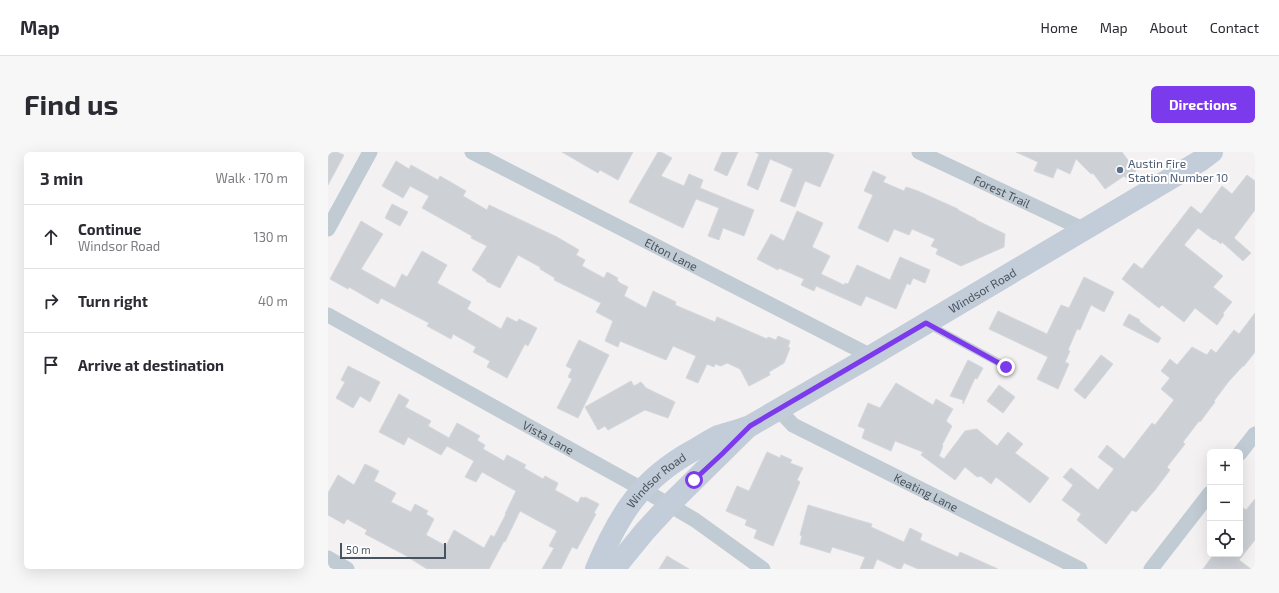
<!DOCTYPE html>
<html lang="en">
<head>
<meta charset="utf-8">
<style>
  :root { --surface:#fff; --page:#f7f7f7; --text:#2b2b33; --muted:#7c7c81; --line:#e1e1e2; --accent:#7c3aed }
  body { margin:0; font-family:"Exo 2",sans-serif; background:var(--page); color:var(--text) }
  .controls { position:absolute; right:12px; bottom:12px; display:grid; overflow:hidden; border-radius:6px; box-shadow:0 4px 16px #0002 }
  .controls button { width:36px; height:36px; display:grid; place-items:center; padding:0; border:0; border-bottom:1px solid var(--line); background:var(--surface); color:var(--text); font:20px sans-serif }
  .scale { position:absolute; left:12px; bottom:10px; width:106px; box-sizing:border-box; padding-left:4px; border:2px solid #48535f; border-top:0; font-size:11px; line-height:14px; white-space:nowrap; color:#48535f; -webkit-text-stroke:3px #fff; paint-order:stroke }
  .stop { position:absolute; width:12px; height:12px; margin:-9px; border:3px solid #7c3aed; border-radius:50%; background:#fff }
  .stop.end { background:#7c3aed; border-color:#fff; box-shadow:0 1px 4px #0008 }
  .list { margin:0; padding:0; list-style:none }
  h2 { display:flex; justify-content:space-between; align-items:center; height:52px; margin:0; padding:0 16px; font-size:17px }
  h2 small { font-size:13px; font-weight:400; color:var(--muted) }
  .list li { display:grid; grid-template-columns:26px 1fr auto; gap:12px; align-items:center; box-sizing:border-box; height:64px; padding:0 16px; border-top:1px solid var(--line) }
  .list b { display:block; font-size:15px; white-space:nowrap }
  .list p { margin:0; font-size:13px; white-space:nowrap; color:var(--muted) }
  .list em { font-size:13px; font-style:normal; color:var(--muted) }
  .icon { flex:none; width:22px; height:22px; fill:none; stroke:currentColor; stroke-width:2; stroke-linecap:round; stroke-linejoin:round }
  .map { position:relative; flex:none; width:927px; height:417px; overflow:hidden; border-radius:6px }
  header { display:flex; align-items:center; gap:24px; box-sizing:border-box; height:56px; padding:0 20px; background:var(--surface); border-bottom:1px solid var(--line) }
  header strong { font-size:19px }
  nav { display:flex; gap:22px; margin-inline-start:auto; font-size:14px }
  .intro { display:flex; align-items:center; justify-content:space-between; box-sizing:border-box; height:96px; padding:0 24px }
  h1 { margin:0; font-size:28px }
  .button { padding:10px 18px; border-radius:6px; background:var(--accent); color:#fff; font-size:14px; font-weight:700 }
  main { display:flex; gap:24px; padding:0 24px }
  aside { flex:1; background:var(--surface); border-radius:6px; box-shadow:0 4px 16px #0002 }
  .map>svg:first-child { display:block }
  .building { fill:#cdd0d5; stroke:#d4d7dc }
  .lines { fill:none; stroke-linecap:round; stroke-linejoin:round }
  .lane { stroke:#c1cbd3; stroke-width:8 }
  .street { stroke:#c1cbd3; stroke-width:15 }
  .secondary { stroke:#c3cdda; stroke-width:22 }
  .route { stroke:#7c3aed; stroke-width:5 }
  .service-dot { fill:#5c6f8a; stroke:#fff; stroke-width:1.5 }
  .labels { text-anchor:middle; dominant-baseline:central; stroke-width:4; stroke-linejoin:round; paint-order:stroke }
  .service-label { font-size:12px; fill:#4e5e75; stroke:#fff; text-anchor:start }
  .street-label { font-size:12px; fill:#48535f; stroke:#fff }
</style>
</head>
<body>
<header>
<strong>Map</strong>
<nav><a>Home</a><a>Map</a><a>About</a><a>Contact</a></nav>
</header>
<div class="intro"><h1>Find us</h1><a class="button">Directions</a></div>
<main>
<aside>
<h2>3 min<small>Walk · 170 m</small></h2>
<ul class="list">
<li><svg class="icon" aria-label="ahead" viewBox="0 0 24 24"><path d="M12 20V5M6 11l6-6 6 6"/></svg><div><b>Continue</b><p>Windsor Road</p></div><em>130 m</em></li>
<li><svg class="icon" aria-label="right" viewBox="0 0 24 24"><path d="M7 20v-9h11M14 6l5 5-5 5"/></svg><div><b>Turn right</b></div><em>40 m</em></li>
<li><svg class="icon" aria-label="arrive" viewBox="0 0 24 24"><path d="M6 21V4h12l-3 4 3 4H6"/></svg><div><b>Arrive at destination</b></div></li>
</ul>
</aside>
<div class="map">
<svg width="927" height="417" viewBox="0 0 927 417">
  <rect width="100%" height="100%" fill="#f3f1f1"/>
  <path class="building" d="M0 0H9L16 3 0 33Z
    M234 0H305L290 28 272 18 270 21Z
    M330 0H333L344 6 333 24 356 34 361 22 375 28 372 36 426 58 416 84 395 76 391 88 380 84 391 56 368 47 355 76 301 50Z
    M394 0H410L399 24 386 18Z
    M427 0H499L506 3 492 35 477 29 467 55 452 49 465 17 442 7 430 38 419 33 431 2Z
    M688 0H794L808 19 798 26 796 24 777 37 765 21 763 22 748 7 742 22 729 16 725 26 706 19 710 10Z
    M68 9 81 17 83 13 110 28 112 24 138 39 135 44 159 58 161 53 229 85 251 98 248 103 257 108 254 114 276 126 279 120 290 126 289 128 292 131 300 135 296 144 318 156 325 139 348 150 347 153 387 170 389 165 439 187 440 185 448 188 450 184 462 189 460 195 462 196 456 211 441 220 442 223 421 234 412 217 399 211 393 214 387 212 386 215 379 212 370 231 358 226 368 204 345 194 338 208 292 189 290 195 277 189 285 169 268 160 273 151 226 128 227 126 212 117V115L190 103 172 136 158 129 159 128 144 118 159 94 143 86 144 84 94 56 101 44 82 34 75 46 54 34Z
    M545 19 558 25 555 30 576 39 578 35 590 39 630 57V58L648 67V68L677 82 676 95 633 114 608 102 610 97 603 94 607 87 584 77 581 83 566 77 560 90 530 76 545 43 536 39Z
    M919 23 927 29V58L906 86 923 101 915 109 894 90 893 92 887 87 886 88 870 76 856 93 895 124 885 135 904 150 895 161 896 163 889 173 867 156 856 170 834 153 831 156 794 127 806 111 814 117 863 54 873 62 894 34 904 42Z
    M64 52 80 60 72 74 57 66Z
    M469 59 495 71 484 95 502 104 493 122 516 133 517 131 520 132 529 113 562 128 572 105 602 118 597 131 585 126 582 133 579 131 568 157 538 144 533 154 488 134 486 139 473 133 476 127 451 116 450 118 429 107 443 82 456 89Z
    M33 69 55 82 33 117 67 136 74 122 79 125 94 99 119 113 109 131 143 150 139 157 173 177 179 165 189 170 191 167 209 176 200 194 197 192 179 226 159 215 162 209 145 200 148 195 125 182 123 187 99 174 101 171 53 146 50 152 21 135 20 137 2 127Z
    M756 125 786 140 776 160 763 153 752 178 749 177 740 198 742 199 737 210 741 212 730 237 709 227 720 205 661 177 670 159 719 182 733 153 741 156Z
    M927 161V200L916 214H915L901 229 886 249 887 250 872 270 871 269 855 290 857 292 839 315 842 318 827 338 808 360 804 358 778 392 749 368 753 362 734 348 745 333 735 325 743 316 770 338 786 317 770 305 779 293 796 307 824 271 827 273 846 248 833 237 842 226 833 219 842 207 849 213 864 195 879 203 883 197 888 201 906 178 911 182Z
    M801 162 812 168 811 169 833 186 830 191 795 173Z
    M251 188 281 203 250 266 229 256 244 227 240 225 244 217 238 214Z
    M773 203 785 212 757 247 746 238Z
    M640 208 655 216 649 227 647 226 635 252V248L622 244Z
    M20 214 52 230 42 250 32 244 25 256 8 246 17 230 13 228Z
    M303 229 306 234 313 230 318 236 347 250 340 266 317 258 280 278 277 274 270 278 257 255Z
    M568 231 605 253 608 247 625 257 618 269 624 274 614 293 615 294 611 304 616 307 637 279 649 277 669 294 680 280 695 292 687 301 721 326 702 351 668 325 663 332 653 324 649 325 637 315 627 328 593 303 595 300 567 289 563 299 534 286 537 277 530 274 540 251 552 256Z
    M671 233 687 245 675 261 659 249Z
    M71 242 81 248 77 255 103 269 100 274 121 286 129 271 152 284 149 288 157 293 155 297 176 309 179 303 198 313 196 316 215 327 217 324 230 331 227 338 250 351 253 345 256 346 257 345 271 352 266 361 268 362 249 397 244 395 233 417H214L226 396 221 394 229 379 192 359 177 390 176 389 161 417H99L75 402 37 382 39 378 19 367 16 372 0 363V341L10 323 26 333 37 312 51 319 46 329 68 341 63 350 83 360 87 352 100 359 98 362 106 367 98 383 118 394 126 378 156 396 163 383 166 385 178 362H177L188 339 154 320 148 330 137 325 146 309 119 294 113 303 80 285 76 293 51 280Z
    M439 300 452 306 453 303 464 308 462 311 475 316 469 328 472 330 445 394 426 386 429 378 417 373 419 368 398 359 409 334 421 339Z
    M927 347V388L911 408 923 417H875L886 402H912V354L918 358Z
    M480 353 544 372 543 375 576 390 582 376 594 382 592 388 630 405 632 400 670 417H590L576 411 573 417H570L549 407 545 417H532L537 405 504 395 502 401 472 392 474 384 472 383Z
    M339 404 361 417H331Z"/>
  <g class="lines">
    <path class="lane" d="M601 173 679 215"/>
    <g class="street">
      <path id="s1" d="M144 0 543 204"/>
      <path id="s2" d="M591 0 757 78"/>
      <path d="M0 77 42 0"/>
      <path id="s3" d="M0 163 314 337 367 368 435 417"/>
      <path id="s4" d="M450 257 465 273 752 417"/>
      <path d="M912 301 927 282"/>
      <path d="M0 406 19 417"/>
      <path d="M823 417 882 341"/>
    </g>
    <g class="secondary">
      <path id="s5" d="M268 417C291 362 313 327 366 298 374 293 382 288 390 284 400 281 411 278 422 274L543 204 872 9 884 0"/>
      <path d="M286 417 317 379 341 353 419 276"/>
    </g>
  </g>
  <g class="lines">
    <path class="route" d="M366 328 394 302 422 274 598 171 678 215"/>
  </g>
  <circle class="service-dot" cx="792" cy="18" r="4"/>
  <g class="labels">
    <g class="service-label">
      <text x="800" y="11">Austin Fire<tspan x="800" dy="14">Station Number 10</tspan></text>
    </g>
    <g class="street-label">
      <text stroke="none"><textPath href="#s2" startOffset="92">Forest Trail</textPath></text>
      <text stroke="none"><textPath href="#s1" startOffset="224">Elton Lane</textPath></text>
      <text stroke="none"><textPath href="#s5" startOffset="488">Windsor Road</textPath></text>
      <text stroke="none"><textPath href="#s3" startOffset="252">Vista Lane</textPath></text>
      <text stroke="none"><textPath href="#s5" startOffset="109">Windsor Road</textPath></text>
      <text stroke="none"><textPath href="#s4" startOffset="171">Keating Lane</textPath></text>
    </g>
  </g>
</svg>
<div class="controls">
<button>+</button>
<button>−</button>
<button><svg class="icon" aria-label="locate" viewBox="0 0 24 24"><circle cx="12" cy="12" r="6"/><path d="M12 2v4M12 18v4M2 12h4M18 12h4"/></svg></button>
</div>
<div class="scale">50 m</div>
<div class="stop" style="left:366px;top:328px"></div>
<div class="stop end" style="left:678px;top:215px"></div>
</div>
</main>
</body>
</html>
